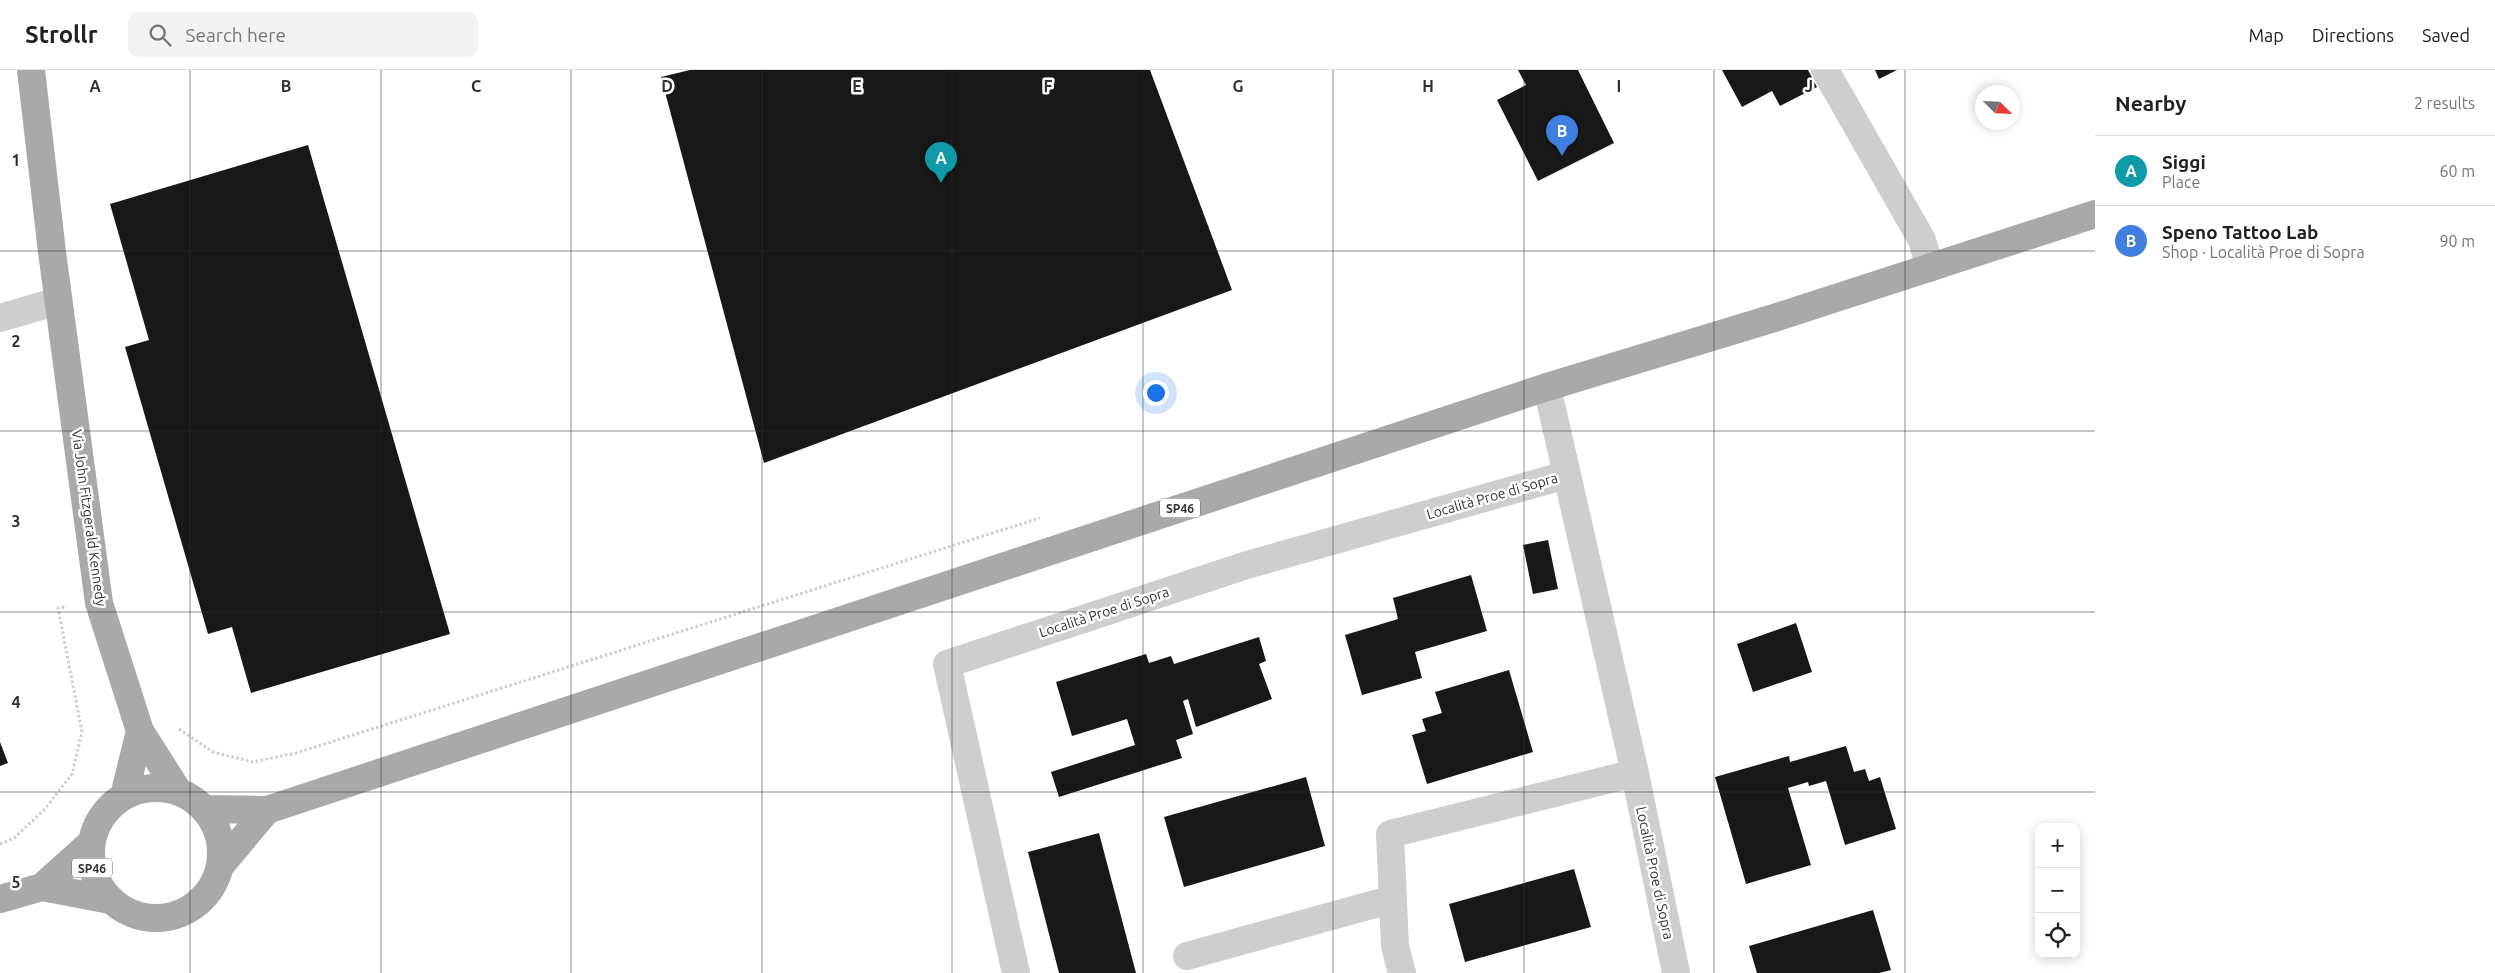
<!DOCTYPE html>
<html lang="en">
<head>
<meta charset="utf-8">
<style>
  :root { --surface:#fff; --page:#f2f2f2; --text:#202124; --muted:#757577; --line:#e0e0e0; --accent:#7c3aed }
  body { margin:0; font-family:Ubuntu,sans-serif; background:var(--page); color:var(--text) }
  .controls { position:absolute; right:15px; bottom:15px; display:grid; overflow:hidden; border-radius:10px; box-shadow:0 2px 12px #0003 }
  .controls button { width:45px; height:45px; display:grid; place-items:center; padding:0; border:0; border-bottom:1px solid var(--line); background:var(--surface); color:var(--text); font:25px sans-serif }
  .compass { position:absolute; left:1975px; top:15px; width:45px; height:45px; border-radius:50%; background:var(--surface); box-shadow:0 2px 12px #0003; rotate:114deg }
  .you { position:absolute; left:1155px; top:322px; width:18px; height:18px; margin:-12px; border:4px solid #fff; border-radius:50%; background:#1a73e8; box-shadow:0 0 0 8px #1a73e833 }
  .badge { display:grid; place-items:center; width:32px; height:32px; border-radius:50%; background:var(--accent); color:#fff; font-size:16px; font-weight:700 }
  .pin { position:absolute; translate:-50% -41px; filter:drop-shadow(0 1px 2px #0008) }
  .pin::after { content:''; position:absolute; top:26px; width:18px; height:15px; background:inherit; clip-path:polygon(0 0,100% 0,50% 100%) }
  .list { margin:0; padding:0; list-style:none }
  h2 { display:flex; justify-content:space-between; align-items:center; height:65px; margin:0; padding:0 20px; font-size:21px }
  h2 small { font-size:16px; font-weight:400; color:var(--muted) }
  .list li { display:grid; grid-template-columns:32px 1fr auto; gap:15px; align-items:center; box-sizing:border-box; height:70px; padding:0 20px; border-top:1px solid var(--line) }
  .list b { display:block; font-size:19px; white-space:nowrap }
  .list p { margin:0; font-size:16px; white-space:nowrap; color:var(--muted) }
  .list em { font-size:16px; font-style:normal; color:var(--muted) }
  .icon { flex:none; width:28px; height:28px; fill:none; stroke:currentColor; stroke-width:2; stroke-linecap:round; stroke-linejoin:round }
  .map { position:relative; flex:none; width:2095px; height:903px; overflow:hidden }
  header { display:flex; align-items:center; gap:30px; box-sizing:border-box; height:70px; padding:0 25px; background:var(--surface); border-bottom:1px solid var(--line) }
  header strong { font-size:24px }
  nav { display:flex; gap:28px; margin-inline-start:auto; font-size:18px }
  .search { width:350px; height:45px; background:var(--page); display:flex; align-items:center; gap:12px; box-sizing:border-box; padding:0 18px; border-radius:10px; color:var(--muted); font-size:19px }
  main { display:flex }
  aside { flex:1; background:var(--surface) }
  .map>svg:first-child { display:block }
  .building { fill:#181818 }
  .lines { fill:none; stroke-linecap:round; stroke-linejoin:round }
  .path { stroke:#cecece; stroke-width:3; stroke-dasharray:2.5 2.5; stroke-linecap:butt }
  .minor { stroke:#cecece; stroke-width:28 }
  .major { stroke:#a9a9a9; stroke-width:28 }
  .grid { fill:none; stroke:#313131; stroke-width:1; stroke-opacity:0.55 }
  .labels { text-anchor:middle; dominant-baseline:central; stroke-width:5; stroke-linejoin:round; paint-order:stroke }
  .shield { fill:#fff; stroke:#6f6f6f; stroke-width:1 }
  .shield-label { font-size:12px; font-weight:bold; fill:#313131 }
  .street-label { font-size:14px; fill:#313131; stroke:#fff }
  .grid-label { font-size:16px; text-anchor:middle; font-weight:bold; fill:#313131; stroke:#fff; stroke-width:5; stroke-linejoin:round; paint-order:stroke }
</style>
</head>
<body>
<header>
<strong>Strollr</strong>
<div class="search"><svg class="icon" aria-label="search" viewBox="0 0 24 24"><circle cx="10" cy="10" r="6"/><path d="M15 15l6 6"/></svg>Search here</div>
<nav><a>Map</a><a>Directions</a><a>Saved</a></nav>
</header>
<main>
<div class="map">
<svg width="2095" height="903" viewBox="0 0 2095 903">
  <rect width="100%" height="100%" fill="#fff"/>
  <path class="building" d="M690 0H1150L1232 220 764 393 661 7Z
    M1518 0H1578L1614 73 1538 111 1497 30 1526 15Z
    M1722 0H1808L1817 17 1780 36 1772 21 1742 37Z
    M1875 0H1897L1879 9Z
    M308 75 450 564 251 623 232 557 208 564 125 277 149 270 110 134Z
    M1548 470 1558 519 1533 524 1523 475Z
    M1471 505 1487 561 1415 582 1422 608 1362 625 1345 565 1398 549 1393 528Z
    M1796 553 1812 602 1753 622 1737 574Z
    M1259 567 1266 591 1259 594 1272 629 1196 657 1188 629 1183 631 1193 664 1176 670 1182 688 1059 727 1051 702 1135 675 1127 649 1072 666 1056 612 1146 584 1149 593 1171 586 1174 594Z
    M1509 600 1533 682 1427 714 1412 665 1426 661 1422 649 1442 643 1435 622Z
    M0 672 8 693 0 696Z
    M1846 676 1854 702 1865 699 1869 711 1880 707 1896 759 1845 775 1826 711 1809 716 1808 712 1788 718 1811 795 1746 814 1715 707 1789 686 1790 692Z
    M1306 707 1325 776 1184 817 1164 747Z
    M1099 763 1136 903H1059L1028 782Z
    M1574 799 1591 857 1465 892 1449 834Z
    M1873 840 1891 900 1879 903H1757L1749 876Z"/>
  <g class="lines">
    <path class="path" d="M179 659 213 682 253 692 296 683 1040 448
      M0 774 14 768 44 740 72 704 82 662 58 538 67 537"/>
    <path class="minor" d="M1825 0 1922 170 1930 198
      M0 248 58 231
      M1547 317 1635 703 1676 903
      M1187 886 1393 829
      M1016 903 947 594 1247 495 1566 405
      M1402 903 1395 876 1390 764 1635 703"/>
    <path class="major" d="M31 0 52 182 99 533 140 661 178 721
      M91 783a65 65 0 1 1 130 0a65 65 0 1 1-130 0Z
      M124 726 140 661
      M204 739 267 740 1547 317 1774 248 2095 144
      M221 795 267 740
      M42 817 110 830
      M0 829 42 817 91 773"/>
  </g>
  <path class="grid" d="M190 0V903M381 0V903M571 0V903M762 0V903M952 0V903M1143 0V903M1333 0V903M1524 0V903M1714 0V903M1905 0V903M0 181H2095M0 361H2095M0 542H2095M0 722H2095"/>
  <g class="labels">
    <g class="shield">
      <rect x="1160" y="428.5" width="40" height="19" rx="4"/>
      <rect x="72" y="788.5" width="40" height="19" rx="4"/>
    </g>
    <g class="shield-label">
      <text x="1180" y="438">SP46</text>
      <text x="92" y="798">SP46</text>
    </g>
    <g class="street-label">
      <text transform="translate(1492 426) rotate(-16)">Località Proe di Sopra</text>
      <text transform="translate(89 448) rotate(82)">Via John Fitzgerald Kennedy</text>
      <text transform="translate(1104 542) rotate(-18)">Località Proe di Sopra</text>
      <text transform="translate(1655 803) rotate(78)">Località Proe di Sopra</text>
    </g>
  </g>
  <g class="grid-label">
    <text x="95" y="22">A</text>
    <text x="286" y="22">B</text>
    <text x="476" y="22">C</text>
    <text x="667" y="22">D</text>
    <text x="857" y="22">E</text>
    <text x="1048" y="22">F</text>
    <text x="1238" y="22">G</text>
    <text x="1428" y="22">H</text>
    <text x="1619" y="22">I</text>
    <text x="1809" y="22">J</text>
    <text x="16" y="96">1</text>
    <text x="16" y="277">2</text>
    <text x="16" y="457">3</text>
    <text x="16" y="638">4</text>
    <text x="16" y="818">5</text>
  </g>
</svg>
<div class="controls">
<button>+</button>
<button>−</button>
<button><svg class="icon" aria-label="locate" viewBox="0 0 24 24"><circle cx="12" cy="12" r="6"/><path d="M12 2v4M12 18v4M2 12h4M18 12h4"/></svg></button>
</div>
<svg class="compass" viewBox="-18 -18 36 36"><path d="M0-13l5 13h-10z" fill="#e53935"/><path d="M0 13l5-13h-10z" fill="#757577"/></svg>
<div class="you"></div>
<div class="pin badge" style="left:941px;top:113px;background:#0f9aa8">A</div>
<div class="pin badge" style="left:1562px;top:86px;background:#3f7fe0">B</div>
</div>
<aside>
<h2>Nearby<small>2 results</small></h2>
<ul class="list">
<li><span class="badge" style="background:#0f9aa8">A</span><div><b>Siggi</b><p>Place</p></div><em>60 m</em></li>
<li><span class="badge" style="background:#3f7fe0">B</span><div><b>Speno Tattoo Lab</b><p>Shop · Località Proe di Sopra</p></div><em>90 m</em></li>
</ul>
</aside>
</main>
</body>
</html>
